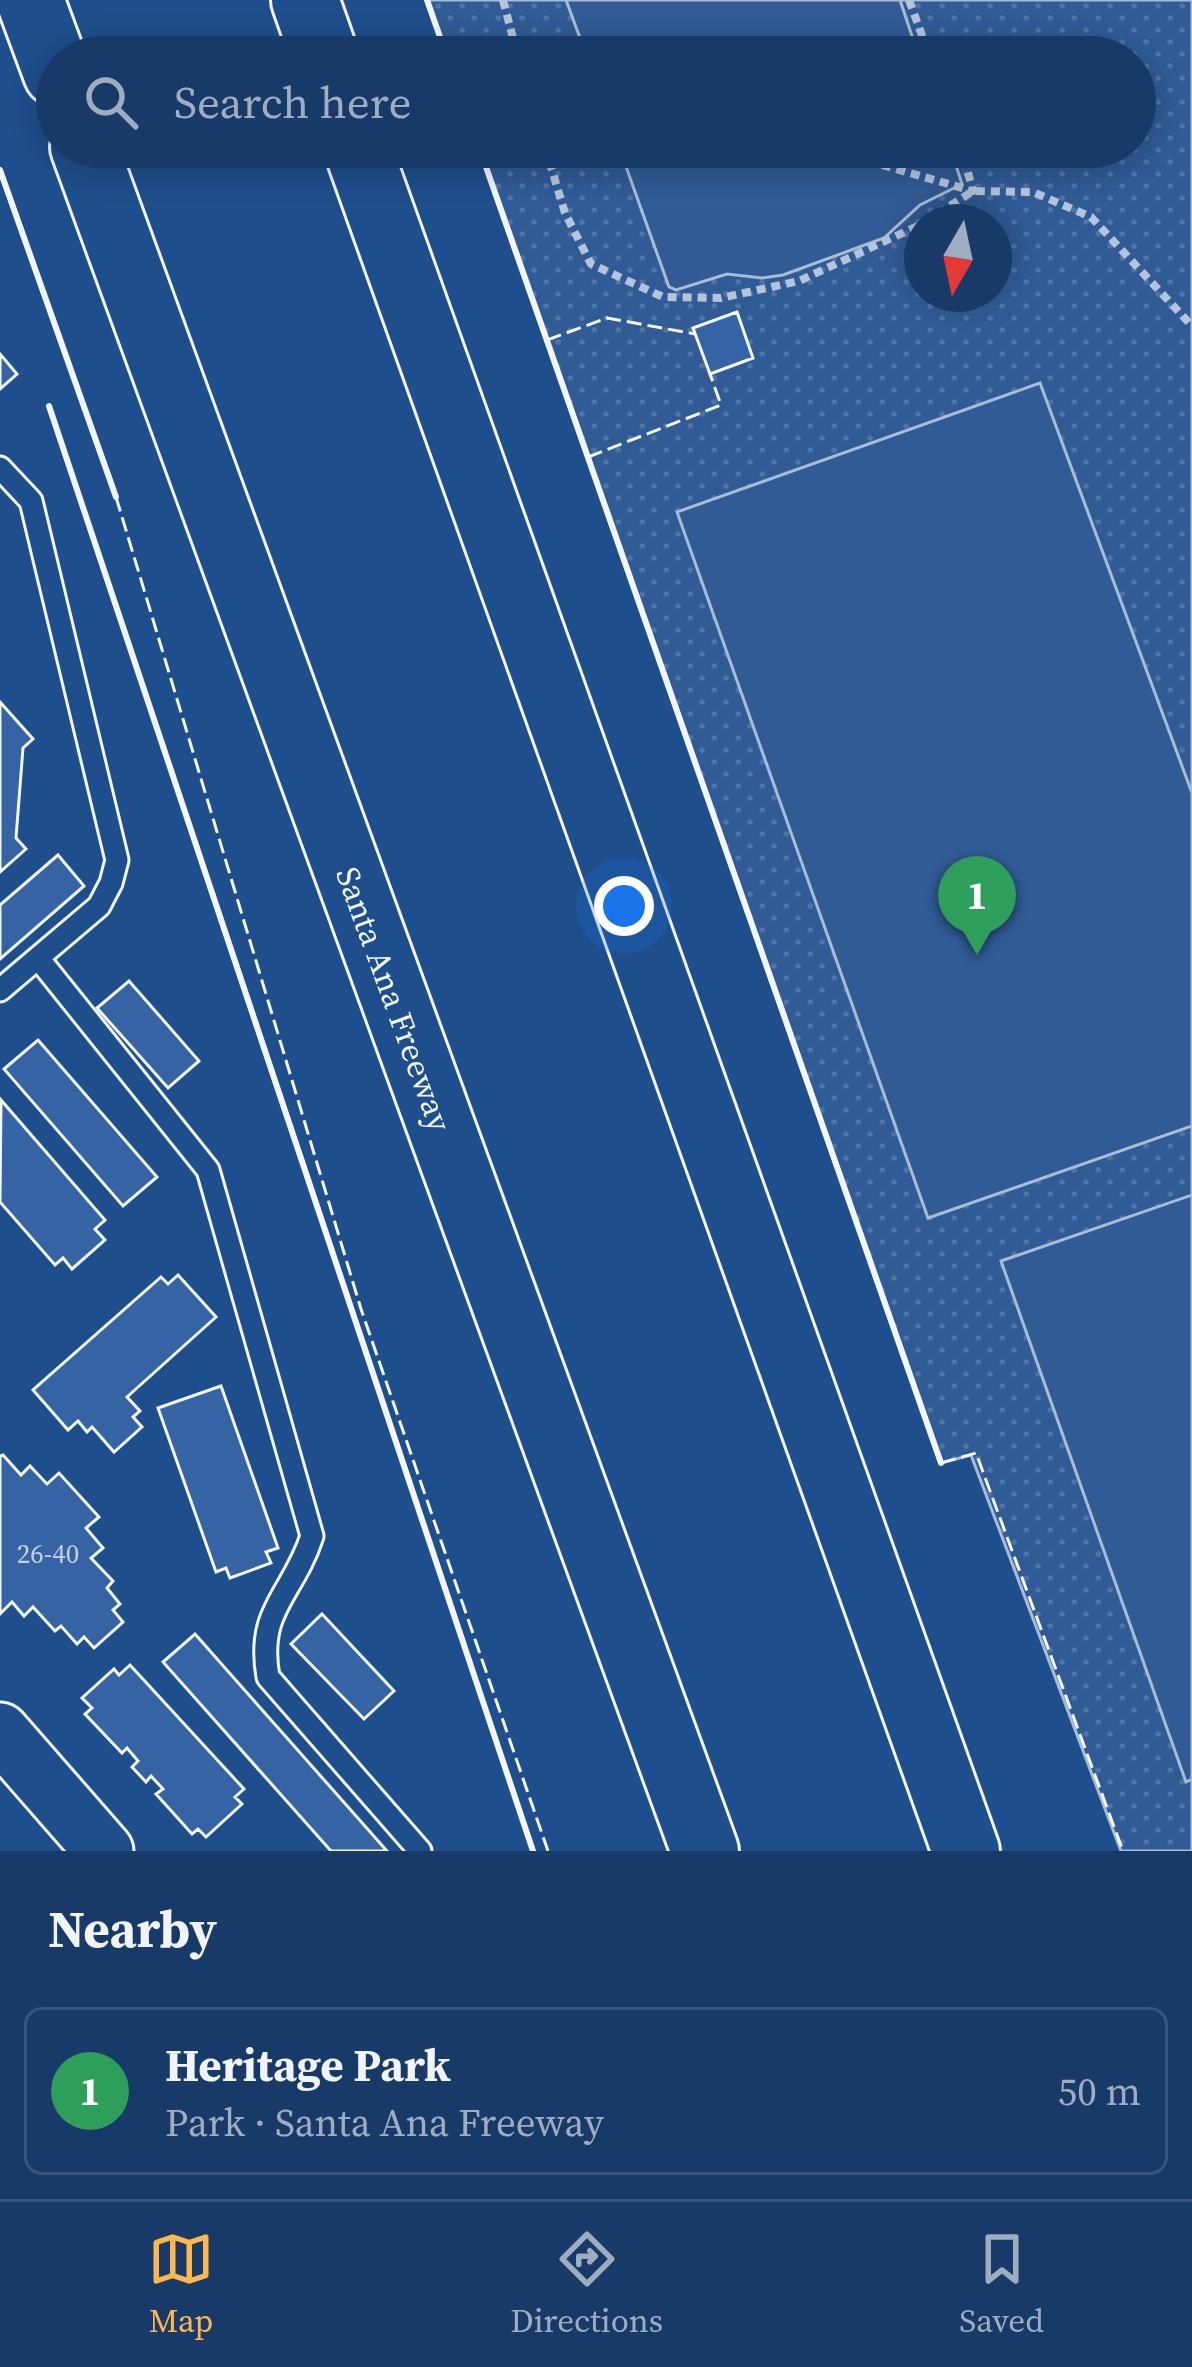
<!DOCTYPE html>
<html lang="en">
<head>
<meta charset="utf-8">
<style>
  :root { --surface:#173a69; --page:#20416f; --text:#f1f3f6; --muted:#9eadc0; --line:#36547d; --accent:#ffb74d }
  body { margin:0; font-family:"Source Serif 4",serif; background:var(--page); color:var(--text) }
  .compass { position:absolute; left:904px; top:204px; width:108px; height:108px; border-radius:50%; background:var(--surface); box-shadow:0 6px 30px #0003; rotate:189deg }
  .you { position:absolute; left:624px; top:906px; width:42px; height:42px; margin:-30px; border:9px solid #fff; border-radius:50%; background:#1a73e8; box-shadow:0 0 0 18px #1a73e833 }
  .badge { display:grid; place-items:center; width:78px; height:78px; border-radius:50%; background:var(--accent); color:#fff; font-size:39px; font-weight:700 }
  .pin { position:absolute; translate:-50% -99px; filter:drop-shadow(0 3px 6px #0008) }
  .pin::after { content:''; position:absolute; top:63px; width:42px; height:36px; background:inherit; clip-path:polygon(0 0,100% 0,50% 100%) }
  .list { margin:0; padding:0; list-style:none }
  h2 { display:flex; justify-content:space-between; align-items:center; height:156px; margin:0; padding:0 48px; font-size:51px }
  h2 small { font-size:39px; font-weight:400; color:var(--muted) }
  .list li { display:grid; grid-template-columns:78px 1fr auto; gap:36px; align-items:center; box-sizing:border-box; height:168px; margin:0 24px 24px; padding:0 24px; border:3px solid var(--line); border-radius:18px }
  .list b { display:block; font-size:45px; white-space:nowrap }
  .list p { margin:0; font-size:39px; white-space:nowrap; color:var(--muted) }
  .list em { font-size:39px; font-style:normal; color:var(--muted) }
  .icon { flex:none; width:66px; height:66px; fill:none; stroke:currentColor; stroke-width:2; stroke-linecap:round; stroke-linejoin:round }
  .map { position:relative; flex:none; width:1192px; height:1851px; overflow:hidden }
  .search { position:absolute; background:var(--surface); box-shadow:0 6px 30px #0003; left:36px; right:36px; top:36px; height:132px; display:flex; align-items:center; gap:30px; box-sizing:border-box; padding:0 42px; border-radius:66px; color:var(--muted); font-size:45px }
  .sheet { height:348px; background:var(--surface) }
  nav { display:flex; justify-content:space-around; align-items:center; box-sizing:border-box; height:168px; border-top:3px solid var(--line); background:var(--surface); font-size:33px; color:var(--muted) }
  nav a { display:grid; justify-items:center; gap:6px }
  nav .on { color:var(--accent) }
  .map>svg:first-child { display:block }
  .park { fill:url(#park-dots); stroke:#a8bbd7; stroke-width:3; fill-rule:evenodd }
  .pitch { fill:#305b95; stroke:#a8bbd7; stroke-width:3 }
  .building { fill:#3563a3; stroke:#f2f6ff; stroke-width:3 }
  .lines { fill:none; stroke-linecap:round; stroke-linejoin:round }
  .service-casing { stroke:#f2f6ff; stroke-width:27 }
  .tertiary-casing { stroke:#f2f6ff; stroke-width:63 }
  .motorway-casing { stroke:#f2f6ff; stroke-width:72 }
  .path { stroke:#b3c4dc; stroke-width:8; stroke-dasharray:9 6; stroke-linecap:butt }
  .service { stroke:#1f4e8c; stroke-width:21 }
  .tertiary { stroke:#1f4e8c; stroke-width:57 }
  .motorway { stroke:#1f4e8c; stroke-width:66 }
  .fence { stroke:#f2f6ff; stroke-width:3; stroke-dasharray:15 6; stroke-linecap:butt }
  .wall { stroke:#f2f6ff; stroke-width:6 }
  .labels { text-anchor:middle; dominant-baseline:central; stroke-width:9; stroke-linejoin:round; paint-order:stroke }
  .number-label { font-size:27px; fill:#c3d1e8 }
  .street-label { font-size:33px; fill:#f2f6ff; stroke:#1f4e8c }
</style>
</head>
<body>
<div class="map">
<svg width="1192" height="1851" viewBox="0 0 1192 1851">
  <defs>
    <pattern id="park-dots" width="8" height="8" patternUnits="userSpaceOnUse" patternTransform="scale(3)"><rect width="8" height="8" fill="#305b95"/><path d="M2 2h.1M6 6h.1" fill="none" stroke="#4e73a5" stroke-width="1.8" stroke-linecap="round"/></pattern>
  </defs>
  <rect width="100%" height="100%" fill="#1f4e8c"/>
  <path class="park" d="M427 0H1192V1851H1121L971 1455 941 1463 479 147H1135V57H447ZM922 222H994V294H922Z"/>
  <path class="pitch" d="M566 0H900L919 57H587Z
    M619 147H950L962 184 920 205 884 238 783 275 762 278 727 274 676 290 669 287Z
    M1040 383 1192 793V1126L928 1218 677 512Z
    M1192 1195V1779L1186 1782 1001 1261Z"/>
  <path class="building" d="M737 312 753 358 710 374 693 328Z
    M0 354 17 374 0 389Z
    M0 702 33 739 23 748 16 838 26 849 0 872Z
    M58 855 84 886 0 959V905Z
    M129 981 199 1061 168 1088 97 1008Z
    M38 1040 157 1177 123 1206 4 1069Z
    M1 1100 105 1220 95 1229 105 1240 72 1269 63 1258 55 1265 0 1202Z
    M178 1275 216 1317 127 1397 140 1411 133 1417 142 1427 114 1452 92 1427 87 1432 78 1421 68 1430 33 1390 161 1277 168 1284Z
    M221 1386 278 1548 266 1552 271 1563 230 1578 226 1568 216 1572 158 1408Z
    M3 1455 21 1475 30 1466 47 1484 59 1473 99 1517 86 1528 103 1548 91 1558 113 1581 107 1588 120 1604 113 1610 123 1622 94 1648 84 1637 77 1644 61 1626 55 1631 33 1607 24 1616 12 1602 0 1614V1456Z
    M322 1614 394 1691 364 1719 291 1644Z
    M195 1634 387 1851H331L163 1662Z
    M130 1665 244 1789 235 1797 242 1804 206 1837 198 1829 192 1834 156 1794 163 1789 151 1776 146 1782 132 1767 138 1761 127 1748 122 1753 85 1714 92 1708 82 1698 114 1669 119 1675Z"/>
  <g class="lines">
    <g class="service-casing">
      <path id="service" d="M0 468 31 501 117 860 111 883 99 906 0 990
        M38 958 208 1170 312 1536C293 1595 256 1609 268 1677L420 1851"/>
    </g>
    <g class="tertiary-casing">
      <path id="tertiary" d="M0 1732 104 1851"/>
    </g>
    <g class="motorway-casing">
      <path id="motorway" d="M30 0 57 73
        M305 0 325 57
        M84 147 705 1851
        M357 147 966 1851"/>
    </g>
    <path class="path" d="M503 0 518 57
      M909 0 930 57
      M545 147 565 213 591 264 663 297 721 298 799 281 922 224
      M882 165 973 191 961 147
      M925 222 973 191 1033 192 1091 217 1192 326"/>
    <use href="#service" class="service"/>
    <use href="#tertiary" class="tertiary"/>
    <use href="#motorway" class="motorway"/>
    <path class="fence" d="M547 340 607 318 695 334
      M588 457 721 405 710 374
      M116 497 361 1309 548 1851
      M941 1463 976 1453 1123 1851"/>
    <path class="wall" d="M427 0 447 57
      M479 147 941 1463
      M0 170 116 497
      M49 406 533 1851"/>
  </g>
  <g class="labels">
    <g class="number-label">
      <text x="48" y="1553">26-40</text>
    </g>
    <g class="street-label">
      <text transform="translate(394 999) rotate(70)">Santa Ana Freeway</text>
    </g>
  </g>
</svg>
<svg class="compass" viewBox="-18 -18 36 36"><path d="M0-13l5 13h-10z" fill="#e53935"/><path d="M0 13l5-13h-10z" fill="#9eadc0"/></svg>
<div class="you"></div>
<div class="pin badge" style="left:977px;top:955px;background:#2e9e5b">1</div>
<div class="search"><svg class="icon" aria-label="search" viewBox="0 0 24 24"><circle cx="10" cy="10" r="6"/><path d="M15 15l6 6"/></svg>Search here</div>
</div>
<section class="sheet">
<h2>Nearby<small></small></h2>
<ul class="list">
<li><span class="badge" style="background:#2e9e5b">1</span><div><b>Heritage Park</b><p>Park · Santa Ana Freeway</p></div><em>50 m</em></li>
</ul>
</section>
<nav>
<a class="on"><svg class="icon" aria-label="map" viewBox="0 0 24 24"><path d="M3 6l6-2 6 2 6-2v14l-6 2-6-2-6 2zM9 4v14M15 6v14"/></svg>Map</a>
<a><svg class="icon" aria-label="directions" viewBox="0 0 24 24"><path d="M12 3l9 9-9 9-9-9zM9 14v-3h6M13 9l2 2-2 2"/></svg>Directions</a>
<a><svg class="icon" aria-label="saved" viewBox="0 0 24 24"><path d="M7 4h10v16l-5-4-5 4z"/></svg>Saved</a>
</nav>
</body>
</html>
